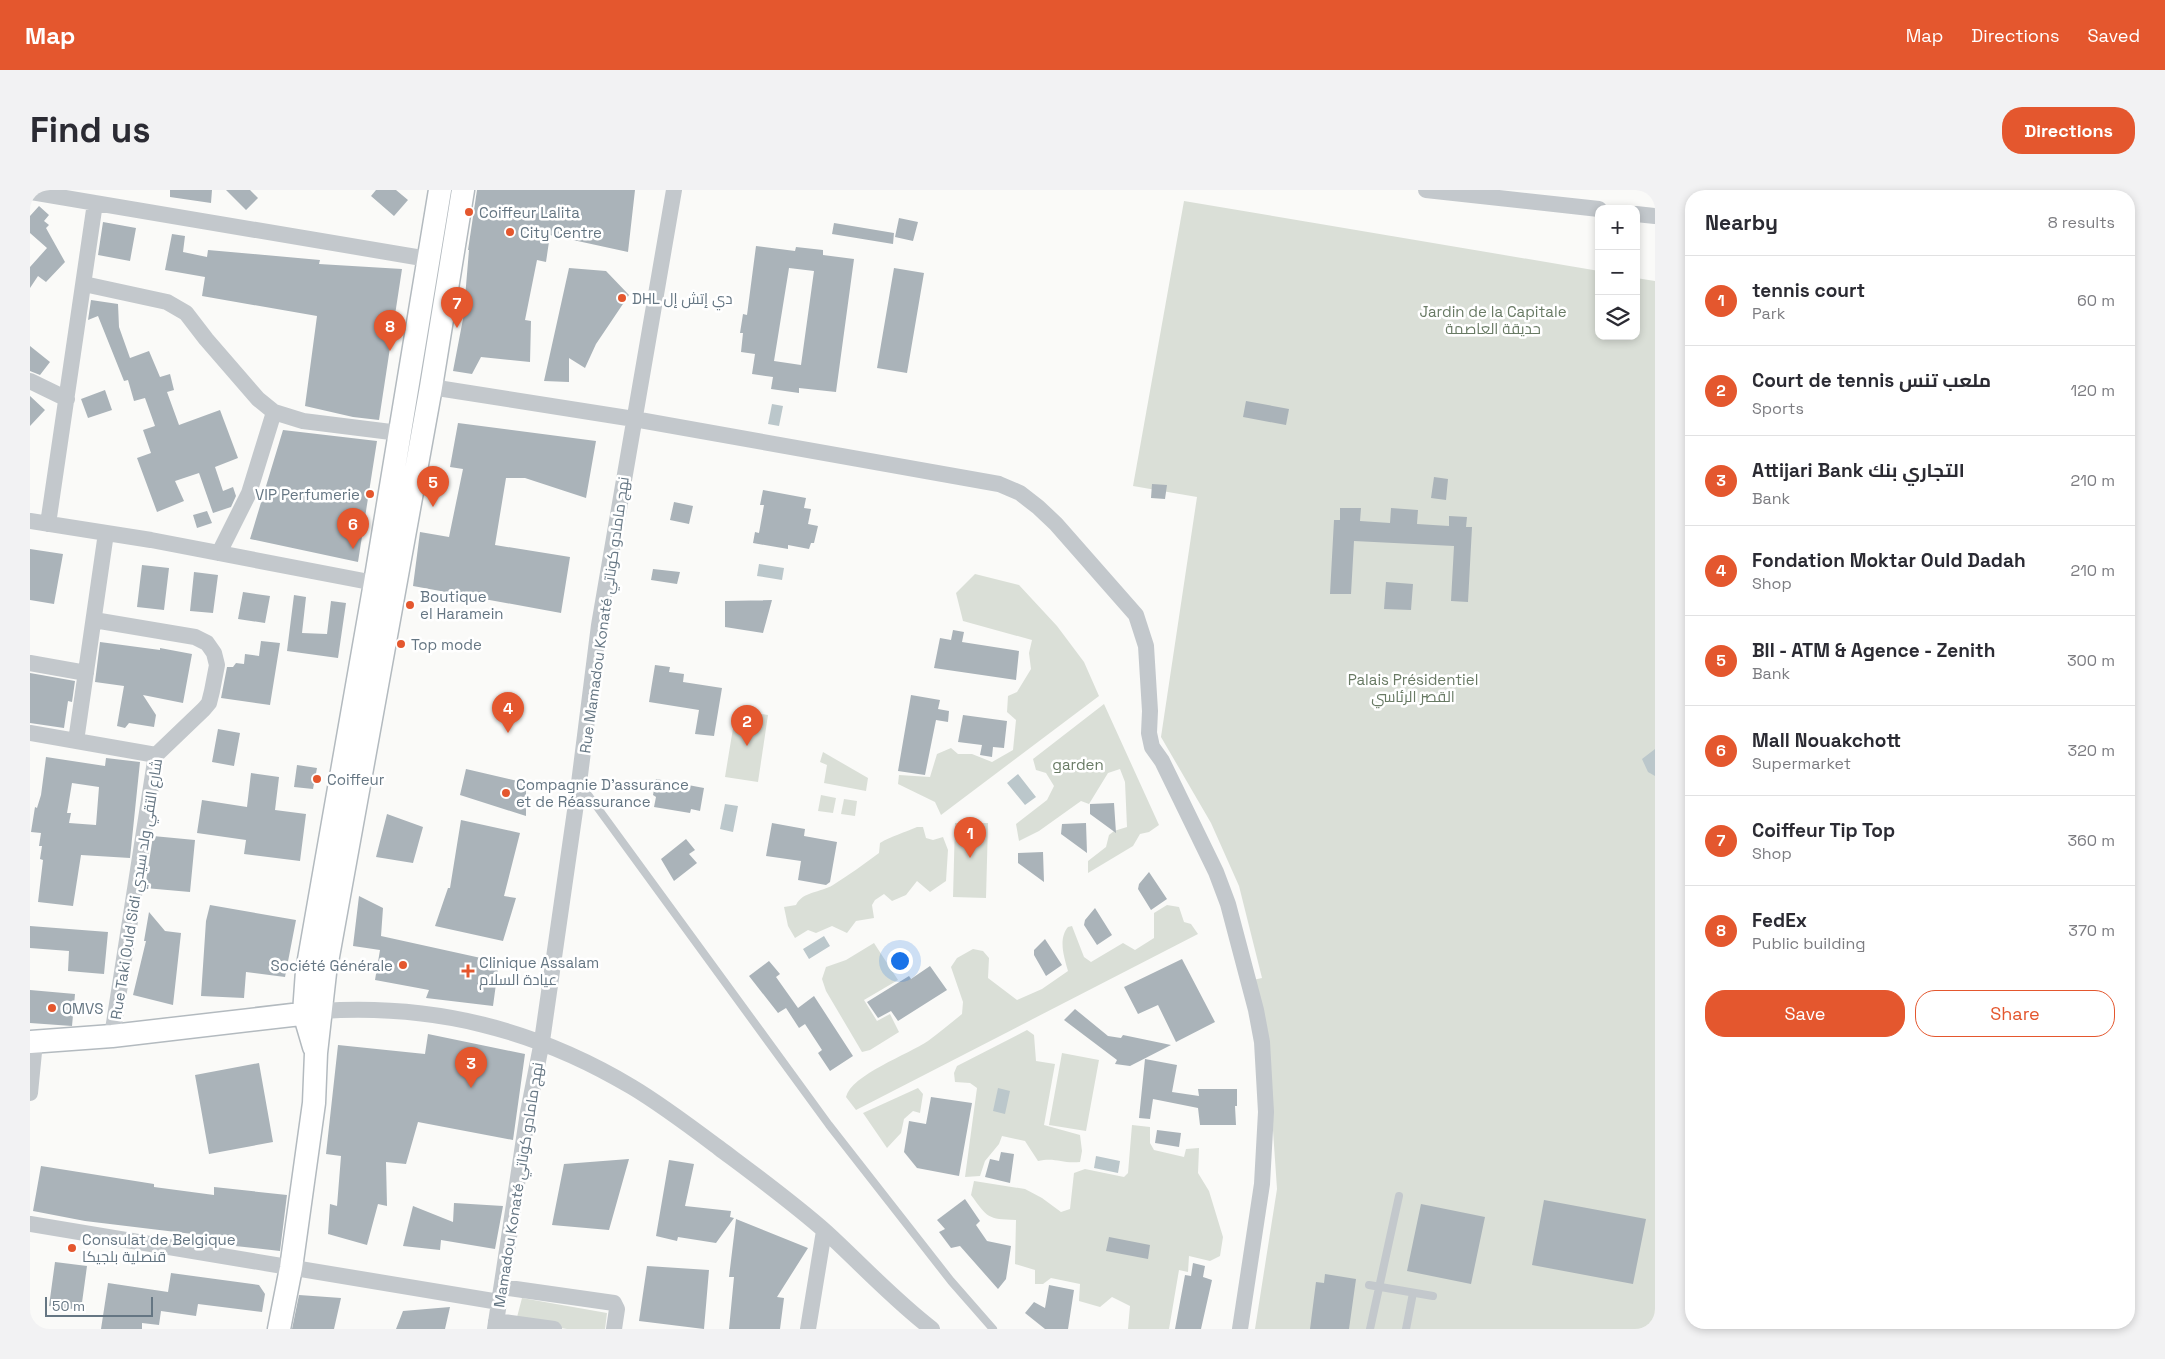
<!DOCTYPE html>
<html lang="en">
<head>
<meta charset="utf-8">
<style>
  :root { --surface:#fff; --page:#f2f2f3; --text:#2b2b33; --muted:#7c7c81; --line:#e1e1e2; --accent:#e4572e }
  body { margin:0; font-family:"Space Grotesk",Cairo,sans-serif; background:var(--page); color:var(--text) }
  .controls { position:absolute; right:15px; top:15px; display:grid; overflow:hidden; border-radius:10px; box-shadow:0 2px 8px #0003 }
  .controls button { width:45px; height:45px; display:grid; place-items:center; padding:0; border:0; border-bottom:1px solid var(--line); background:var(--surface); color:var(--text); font:25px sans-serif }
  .scale { position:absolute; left:15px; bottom:12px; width:108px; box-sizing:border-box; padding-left:5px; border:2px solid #657683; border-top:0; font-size:14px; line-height:18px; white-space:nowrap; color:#657683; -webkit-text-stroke:4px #fff; paint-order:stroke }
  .you { position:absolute; left:869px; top:770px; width:18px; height:18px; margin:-12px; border:4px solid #fff; border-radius:50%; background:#1a73e8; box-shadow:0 0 0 8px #1a73e833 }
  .badge { display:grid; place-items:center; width:32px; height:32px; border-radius:50%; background:var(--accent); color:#fff; font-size:16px; font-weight:700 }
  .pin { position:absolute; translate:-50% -41px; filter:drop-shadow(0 1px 2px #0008) }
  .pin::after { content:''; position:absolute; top:26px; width:18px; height:15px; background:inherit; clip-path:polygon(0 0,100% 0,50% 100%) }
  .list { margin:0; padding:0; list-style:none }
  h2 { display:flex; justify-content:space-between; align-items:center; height:65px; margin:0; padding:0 20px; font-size:21px }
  h2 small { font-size:16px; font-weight:400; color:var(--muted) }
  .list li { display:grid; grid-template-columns:32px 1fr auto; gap:15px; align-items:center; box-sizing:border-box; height:90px; padding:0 20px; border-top:1px solid var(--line) }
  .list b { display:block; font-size:19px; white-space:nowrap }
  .list p { margin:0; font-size:16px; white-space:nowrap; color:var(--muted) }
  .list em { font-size:16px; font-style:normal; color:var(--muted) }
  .actions { display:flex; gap:10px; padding:15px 20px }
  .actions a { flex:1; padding:11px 0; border:1px solid var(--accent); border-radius:20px; text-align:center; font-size:18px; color:var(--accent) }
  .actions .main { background:var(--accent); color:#fff }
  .icon { flex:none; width:28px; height:28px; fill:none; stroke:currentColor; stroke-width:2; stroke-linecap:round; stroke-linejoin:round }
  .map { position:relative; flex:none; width:1625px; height:1139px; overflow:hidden; border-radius:20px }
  header { display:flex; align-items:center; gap:30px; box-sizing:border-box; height:70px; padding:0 25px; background:var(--accent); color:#fff }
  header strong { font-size:24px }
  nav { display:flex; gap:28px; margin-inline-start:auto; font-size:18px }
  .intro { display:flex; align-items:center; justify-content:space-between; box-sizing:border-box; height:120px; padding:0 30px }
  h1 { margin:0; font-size:35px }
  .button { padding:12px 22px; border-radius:20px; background:var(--accent); color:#fff; font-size:18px; font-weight:700 }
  main { display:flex; gap:30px; padding:0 30px }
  aside { flex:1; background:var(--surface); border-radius:20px; box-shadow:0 2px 8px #0003 }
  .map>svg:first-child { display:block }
  .green { fill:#dadfd7 }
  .water { fill:#bbc7cb }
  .building { fill:#aab3b9; fill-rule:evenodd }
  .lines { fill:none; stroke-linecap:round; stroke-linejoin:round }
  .secondary-casing { stroke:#b3babf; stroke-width:25 }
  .lane { stroke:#c3c8cc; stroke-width:8 }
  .street { stroke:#c3c8cc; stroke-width:16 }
  .secondary { stroke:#fff; stroke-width:22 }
  .poi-dot { fill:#e4572e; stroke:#fff; stroke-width:2 }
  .labels { text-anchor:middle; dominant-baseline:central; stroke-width:5; stroke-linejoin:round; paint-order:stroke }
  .poi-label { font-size:15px; fill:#657683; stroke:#fff; text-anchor:start }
  .park-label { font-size:15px; fill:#687a64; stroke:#fff }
  .street-label { font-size:15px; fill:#657683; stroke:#fff }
</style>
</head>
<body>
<header>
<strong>Map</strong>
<nav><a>Map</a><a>Directions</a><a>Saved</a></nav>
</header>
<div class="intro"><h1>Find us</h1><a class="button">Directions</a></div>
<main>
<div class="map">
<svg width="1625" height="1139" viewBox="0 0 1625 1139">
  <rect width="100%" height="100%" fill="#fafaf8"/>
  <path class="green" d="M1154 11 1569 81V146H1606V88L1625 91V1139H1225L1247 999 1242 926 1223 790 1232 788 1209 696 1181 633 1131 547 1167 307 1103 296Z
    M945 384 989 395 1027 436 1054 472 1069 506 911 625 905 612 868 594 869 585 900 587 907 564 921 558 928 564H942L962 572 983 560 986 530 977 522 978 506 987 502 1001 479 999 463 1002 450 933 431 926 403Z
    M1074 514 1129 635 1119 642 1110 644 1103 656 1058 683V671L1076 657 1079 645 1084 641 1097 637 1095 592 1090 579 1078 583 1059 614 1051 611 1009 641 989 651 986 634 1017 610 1024 596 1016 583 1006 580 1003 569Z
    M706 520 738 525 728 592 695 587Z
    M793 562 838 588 836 601 794 593 797 575 790 572Z
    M791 605 806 608 803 623 788 621Z
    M814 609 827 611 825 626 811 624Z
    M925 633H958L956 708 923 707Z
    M887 637H893L896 648 903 650 913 647 918 660 916 691 900 702 887 691 876 705 862 711 854 704 845 710 842 715 844 728 826 731 817 743 802 736 786 743 778 740 765 748 758 736 754 717 766 715C773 701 790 703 803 695 819 685 834 674 849 663L850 653C861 646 874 643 887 637Z
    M1137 715 1149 717 1154 732 1161 734 1168 744 826 920 816 907C821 885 879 864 898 851 910 842 921 833 932 824L933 812 921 777 927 768 943 759 953 761 959 768 958 788 987 810 1012 799 1038 781C1034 767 1028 749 1038 737L1042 736 1054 767 1061 772 1093 753 1105 760 1124 748V723Z
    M844 753 868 790 834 810 847 831 860 824 869 842 840 860 832 862 796 801 792 789 796 777 816 770Z
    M997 840 1004 845 1006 871 1025 874 1014 935 1050 945 1052 961 1050 972C1032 974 1026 967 1008 971L995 951 972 946 969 954 955 971 950 986 935 987 947 898 940 893 925 892 924 883 927 876Z
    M1032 863 1069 870 1056 941 1019 935Z
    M888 898 893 904 890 923 883 921 874 929 871 943 857 958 833 923Z
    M1102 935 1120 937V953L1124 960 1154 967 1156 959 1169 958 1168 983 1179 1001 1193 1047 1190 1066 1180 1071 1159 1066 1158 1082 1149 1080 1139 1139H1098L1100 1116 1082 1107 1070 1117 1049 1111 1050 1094 1021 1088 1013 1094H1005V1080L985 1074 986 1030C957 1029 958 1028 941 1005L944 991 995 999 1012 1008 1031 1022 1040 1019 1044 983 1055 979 1094 987 1098 983Z
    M492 1108 577 1123 575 1139H537L486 1131Z"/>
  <path class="water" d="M742 214 753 216 749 236 738 234Z
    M729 374 754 378 752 390 727 386Z
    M1625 559V586L1618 582 1612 569Z
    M988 584 1006 607 995 615 977 593Z
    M695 614 708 616 703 642 690 639Z
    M794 746 800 756 779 769 773 759Z
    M968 898 980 901 975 924 963 921Z
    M1066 966 1090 971 1088 983 1064 978Z"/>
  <path class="building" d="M140 0H182L181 13 140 7Z
    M196 0H220L228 8 216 20Z
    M346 0H366L378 10 364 26 341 6Z
    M447 0H605L598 62 520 45 516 72 507 70 495 130 501 131 500 172 451 167 442 184 423 181 437 108H435L439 60H438Z
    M9 16 19 25 14 31 19 35 16 38 35 72 16 92 8 86 0 98V77L17 58 0 43V26Z
    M869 28 888 32 883 51 865 47Z
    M73 32 106 38 100 71 68 65Z
    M804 33 864 43 863 54 802 44Z
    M142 44 155 46 153 62 177 67 178 60 290 70 289 74 372 79 349 230 323 227 275 216 287 126 172 106 175 87 135 80Z
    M726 56 765 61 766 57 793 60V65L824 69 806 202 769 198V203L741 199 743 187 722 184 725 164 711 162 713 143H710L713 124 717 125ZM759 78 784 81 771 175 744 171Z
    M539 78 576 81 599 105 566 154 555 178 539 168V192L514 191Z
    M864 78 894 83 877 183 847 178Z
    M61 110 88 114 89 137 100 168 119 161 130 187 140 184 144 200 137 202 149 235 190 220 208 268 185 277 193 301 203 297 206 306 201 317 183 323 169 283 145 291 154 311 127 322 107 268 121 263 113 240 125 236 115 208 104 211 98 190 94 191 68 126 58 130Z
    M0 156 20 172 10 185 0 181Z
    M75 200 82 220 58 228 51 209Z
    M0 206 15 220 0 236Z
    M1216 211 1259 219 1256 235 1213 227Z
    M428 233 566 251 556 308 495 288H476L465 355 540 367 531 423 383 396 390 342 419 347 433 279 420 277Z
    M253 240 347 251 328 372 220 349Z
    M1404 287 1418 289 1416 310 1401 308Z
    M1122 294 1137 295 1135 309 1121 308Z
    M733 300 776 308 774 318 781 319 778 334 788 336 784 353H781L779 359 758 355V359L723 353 725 342 729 343 734 315H730Z
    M644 312 663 316 659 334 640 330Z
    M1310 318H1331L1330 331 1360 333 1361 318 1388 320 1387 334 1419 336V326L1437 327 1436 337H1442L1438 412 1421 411 1424 356 1324 351 1321 404H1300L1304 330H1310Z
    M177 321 182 333 167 338 163 325Z
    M0 359 33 364 24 414 0 410Z
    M112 375 139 378 134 420 107 417Z
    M623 379 650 382 647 394 621 390Z
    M164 382 188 385 183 423 160 421Z
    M1356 392 1383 394 1381 420 1354 419Z
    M213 402 240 406 235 433 208 429Z
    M264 405 276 407 272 443 297 444 301 411 316 413 308 468 257 461Z
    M742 410 733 443 695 437V411Z
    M923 440 934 442 932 452 989 461 986 490 904 478 910 448 921 450Z
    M231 451 250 453 240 515 191 508 197 477H203L206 473 214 474 215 464 229 466Z
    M70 452 130 460V458L162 464 153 513 113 505 126 525 124 537 99 533 95 538 87 536 94 496 65 492Z
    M625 475 640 477 639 482 654 484 653 492 692 498 684 546 665 544 669 520 619 512Z
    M0 483 45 491 42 512 38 511 34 538 0 533Z
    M881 505 910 510 908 519 919 521 918 532 906 530 895 585 868 581Z
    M933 525 977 531 974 558 963 557 962 567 950 565 952 555 928 552Z
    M188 539 210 543 204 576 182 572Z
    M16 567 75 576 76 568 110 572 100 668 51 665 43 716 8 712 13 670 10 669 12 656H9L11 643 1 642 5 617 7 618 11 605ZM42 593 69 597 66 635 39 633 41 623H37Z
    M267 575 287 578 283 599 264 597Z
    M436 579 496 593V626L430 605Z
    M221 583 249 587 245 620 276 624 270 671 214 664 216 650 167 643 172 610 217 617Z
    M626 589 674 598 670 621 661 619 660 623 624 617 626 607 623 605Z
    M1084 613 1086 643 1060 624V614Z
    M357 624 393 637 383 673 346 667Z
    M431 630 490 643 474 706 486 708 473 751 405 736 418 698H420Z
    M742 633 775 639 774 646 807 652 800 692 796 695 768 690 771 671 736 666Z
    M1056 633 1057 663 1031 644 1032 634Z
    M123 646 165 650 160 702 115 698Z
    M656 649 665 660 659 664 667 673 644 691 631 669Z
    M1013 662 1014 692 988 673V663Z
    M1119 682 1137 709 1121 720 1108 699 1109 694Z
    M329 706 353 718 351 746 469 772 463 816 396 808 399 800 345 790 350 760 323 756Z
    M180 715 266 730 255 787 216 782 214 808 171 806 176 731Z
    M1065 718 1082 745 1067 755 1054 735 1055 730Z
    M119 722 135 741 151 743 143 815 103 805 116 751H114Z
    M0 736 78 742 74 784 38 781 39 761 0 758Z
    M1015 749 1032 775 1016 786 1004 765V760Z
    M1152 769 1185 832 1146 852 1128 815 1108 824 1094 797Z
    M739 771 750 784 746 787 768 818 784 806 823 866 800 881 788 863 792 860 775 834 769 838 756 818 748 823 719 786Z
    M900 776 917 800 868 831 861 821 848 828 837 812 879 786 881 789Z
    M0 800 45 804 42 836 0 833Z
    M1045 819 1078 846 1091 848 1093 845 1141 855 1100 876 1085 874 1087 870 1034 830Z
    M398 844 495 864 483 950 388 932 376 974 356 972 357 1016 348 1014 337 1055 298 1044 300 1014 307 1016 311 966 296 964 308 855 395 864Z
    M1115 869 1147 875 1142 902 1169 906 1168 899H1207V916H1205L1206 935H1170L1168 918 1123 909 1120 929 1109 928Z
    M229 873 243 952 179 964 165 885Z
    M901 907 942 913 929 986 887 978 874 962 879 931 896 934Z
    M1127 940 1151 943 1149 957 1125 953Z
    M971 962 984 964 980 993 955 987 960 969 969 971Z
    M599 969 579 1040 522 1035 534 974Z
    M639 970 664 974 655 1016 701 1021 700 1027 704 1028 686 1053 648 1047 647 1051 626 1046Z
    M11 976 124 994V997L184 1005V997L257 1005 250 1061 178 1053 179 1046 55 1031 3 1021Z
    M935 1009 950 1031 946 1035 957 1051 981 1056 976 1089 968 1099 930 1056 921 1058 909 1042 915 1039 907 1030Z
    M1514 1010 1616 1029 1603 1094 1502 1075Z
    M424 1013 473 1016 465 1059 411 1050 410 1060 373 1056 383 1016 423 1032Z
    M1391 1014 1455 1027 1441 1094 1377 1081Z
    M706 1029 778 1058 747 1107 754 1108 750 1139H699L704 1087H699Z
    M1079 1047 1120 1055 1118 1069 1076 1061Z
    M25 1072 57 1076 51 1120 19 1116Z
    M1163 1073 1175 1076 1173 1087 1182 1090 1171 1139H1145L1155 1085 1161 1086Z
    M617 1076 679 1080 674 1139 609 1131Z
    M141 1083 229 1095 235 1104 232 1122 168 1114 166 1126 131 1121 129 1135 112 1133V1139H71L78 1093 138 1102Z
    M1295 1084 1326 1089 1319 1139H1280L1286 1092 1294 1093Z
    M1019 1095 1044 1100 1038 1139H1015L995 1123 1004 1112 1015 1118Z
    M269 1105 311 1108 304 1139H262Z
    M420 1117 415 1139H366L373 1121Z"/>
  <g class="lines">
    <g class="secondary-casing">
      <path id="secondary" d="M0 852 82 846 288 822
        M284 857 274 823 277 781 345 393 410 0
        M249 1139 261 1078 284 913 286 863 295 783 401 197 433 0"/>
    </g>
    <path class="lane" d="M551 595 799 935 921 1091 963 1139
      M1339 1095 1403 1106
      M1340 1139 1369 1006
      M1376 1139 1383 1103"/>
    <path class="street" d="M1396 0 1569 19
      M0 2 398 69
      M1606 24 1625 26
      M54 94 137 112 156 123 176 149 228 209 244 222 273 231 369 243
      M0 191 37 209
      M401 197 604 229 969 294 990 303 1008 317 1026 334 1106 425 1116 456 1120 521 1119 543 1122 557 1132 571 1186 682 1198 714 1226 820 1232 852 1236 922 1232 994 1210 1139
      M0 331 121 350 355 395
      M18 334 65 13
      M189 363 219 303 244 222
      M64 430 165 447 177 453 184 463 187 475 182 501 179 513 174 519 126 565 82 846
      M0 473 56 483
      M0 543 126 565
      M46 551 76 343
      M292 821C404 814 505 839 602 897 632 915 661 937 689 958 725 985 762 1012 796 1042 831 1074 864 1110 902 1139
      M0 903 5 852
      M0 1034 469 1112
      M472 1097 584 1113 587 1119 584 1139
      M466 1131 524 1139
      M465 1139 498 922 512 851 549 593 569 435 644 0
      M778 1139 794 1041"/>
    <use href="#secondary" class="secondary"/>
  </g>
  <g class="poi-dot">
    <circle cx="439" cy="22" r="5"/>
    <circle cx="480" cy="42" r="5"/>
    <circle cx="592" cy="108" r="5"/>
    <circle cx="340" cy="304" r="5"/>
    <circle cx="380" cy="415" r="5"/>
    <circle cx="371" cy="454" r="5"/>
    <circle cx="287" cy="589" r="5"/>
    <circle cx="476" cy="603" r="5"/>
    <circle cx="373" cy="775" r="5"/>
    <path d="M435.5 773.5h5v5h5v5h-5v5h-5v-5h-5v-5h5z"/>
    <circle cx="22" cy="818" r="5"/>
    <circle cx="42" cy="1058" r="5"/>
  </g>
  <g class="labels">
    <g class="poi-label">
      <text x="449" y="22">Coiffeur Lalita</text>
      <text x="490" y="42">City Centre</text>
      <text x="602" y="108">DHL دي إتش إل</text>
      <text x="330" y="304" text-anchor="end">VIP Perfumerie</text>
      <text x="390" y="406">Boutique<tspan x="390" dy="17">el Haramein</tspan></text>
      <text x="381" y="454">Top mode</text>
      <text x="297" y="589">Coiffeur</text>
      <text x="486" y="594">Compagnie D'assurance<tspan x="486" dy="17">et de Réassurance</tspan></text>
      <text x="449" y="772">Clinique Assalam<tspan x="449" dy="17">عيادة السلام</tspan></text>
      <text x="363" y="775" text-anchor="end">Société Générale</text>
      <text x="32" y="818">OMVS</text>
      <text x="52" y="1049">Consulat de Belgique<tspan x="52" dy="17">قنصلية بلجيكا</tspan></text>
    </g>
    <g class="park-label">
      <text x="1463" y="121">Jardin de la Capitale<tspan x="1463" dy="17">حديقة العاصمة</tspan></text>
      <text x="1383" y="489">Palais Présidentiel<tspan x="1383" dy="17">القصر الرئاسي</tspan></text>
      <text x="1048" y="574">garden</text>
    </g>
    <g class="street-label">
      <text transform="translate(574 425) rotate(-82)">Rue Mamadou Konaté نهج مامادو كوناتي</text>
      <text transform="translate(106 699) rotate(-81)">Rue Taki Ould Sidi شارع التقي ولد سيدي</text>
      <text transform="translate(488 995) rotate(-81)">Mamadou Konaté نهج مامادو كوناتي</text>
    </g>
  </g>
</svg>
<div class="controls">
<button>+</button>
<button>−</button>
<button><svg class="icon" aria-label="layers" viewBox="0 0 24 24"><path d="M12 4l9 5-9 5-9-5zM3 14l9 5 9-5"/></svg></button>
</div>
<div class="scale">50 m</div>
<div class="you"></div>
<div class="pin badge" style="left:940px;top:668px">1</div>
<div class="pin badge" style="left:717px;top:556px">2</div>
<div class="pin badge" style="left:441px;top:898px">3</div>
<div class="pin badge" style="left:478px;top:543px">4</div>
<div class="pin badge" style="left:403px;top:317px">5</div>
<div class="pin badge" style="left:323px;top:359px">6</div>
<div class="pin badge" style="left:427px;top:138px">7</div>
<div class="pin badge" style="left:360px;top:161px">8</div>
</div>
<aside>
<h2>Nearby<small>8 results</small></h2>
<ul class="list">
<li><span class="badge">1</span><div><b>tennis court</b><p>Park</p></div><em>60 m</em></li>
<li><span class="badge">2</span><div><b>Court de tennis ملعب تنس</b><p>Sports</p></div><em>120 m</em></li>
<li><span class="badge">3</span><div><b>Attijari Bank التجاري بنك</b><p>Bank</p></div><em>210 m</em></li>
<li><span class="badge">4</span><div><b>Fondation Moktar Ould Dadah</b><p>Shop</p></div><em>210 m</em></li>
<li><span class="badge">5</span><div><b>BII - ATM &amp; Agence - Zenith</b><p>Bank</p></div><em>300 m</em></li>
<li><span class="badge">6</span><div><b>Mall Nouakchott</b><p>Supermarket</p></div><em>320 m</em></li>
<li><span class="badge">7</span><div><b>Coiffeur Tip Top</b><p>Shop</p></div><em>360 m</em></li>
<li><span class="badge">8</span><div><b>FedEx</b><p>Public building</p></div><em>370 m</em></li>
</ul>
<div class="actions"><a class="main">Save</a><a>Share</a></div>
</aside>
</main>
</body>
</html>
